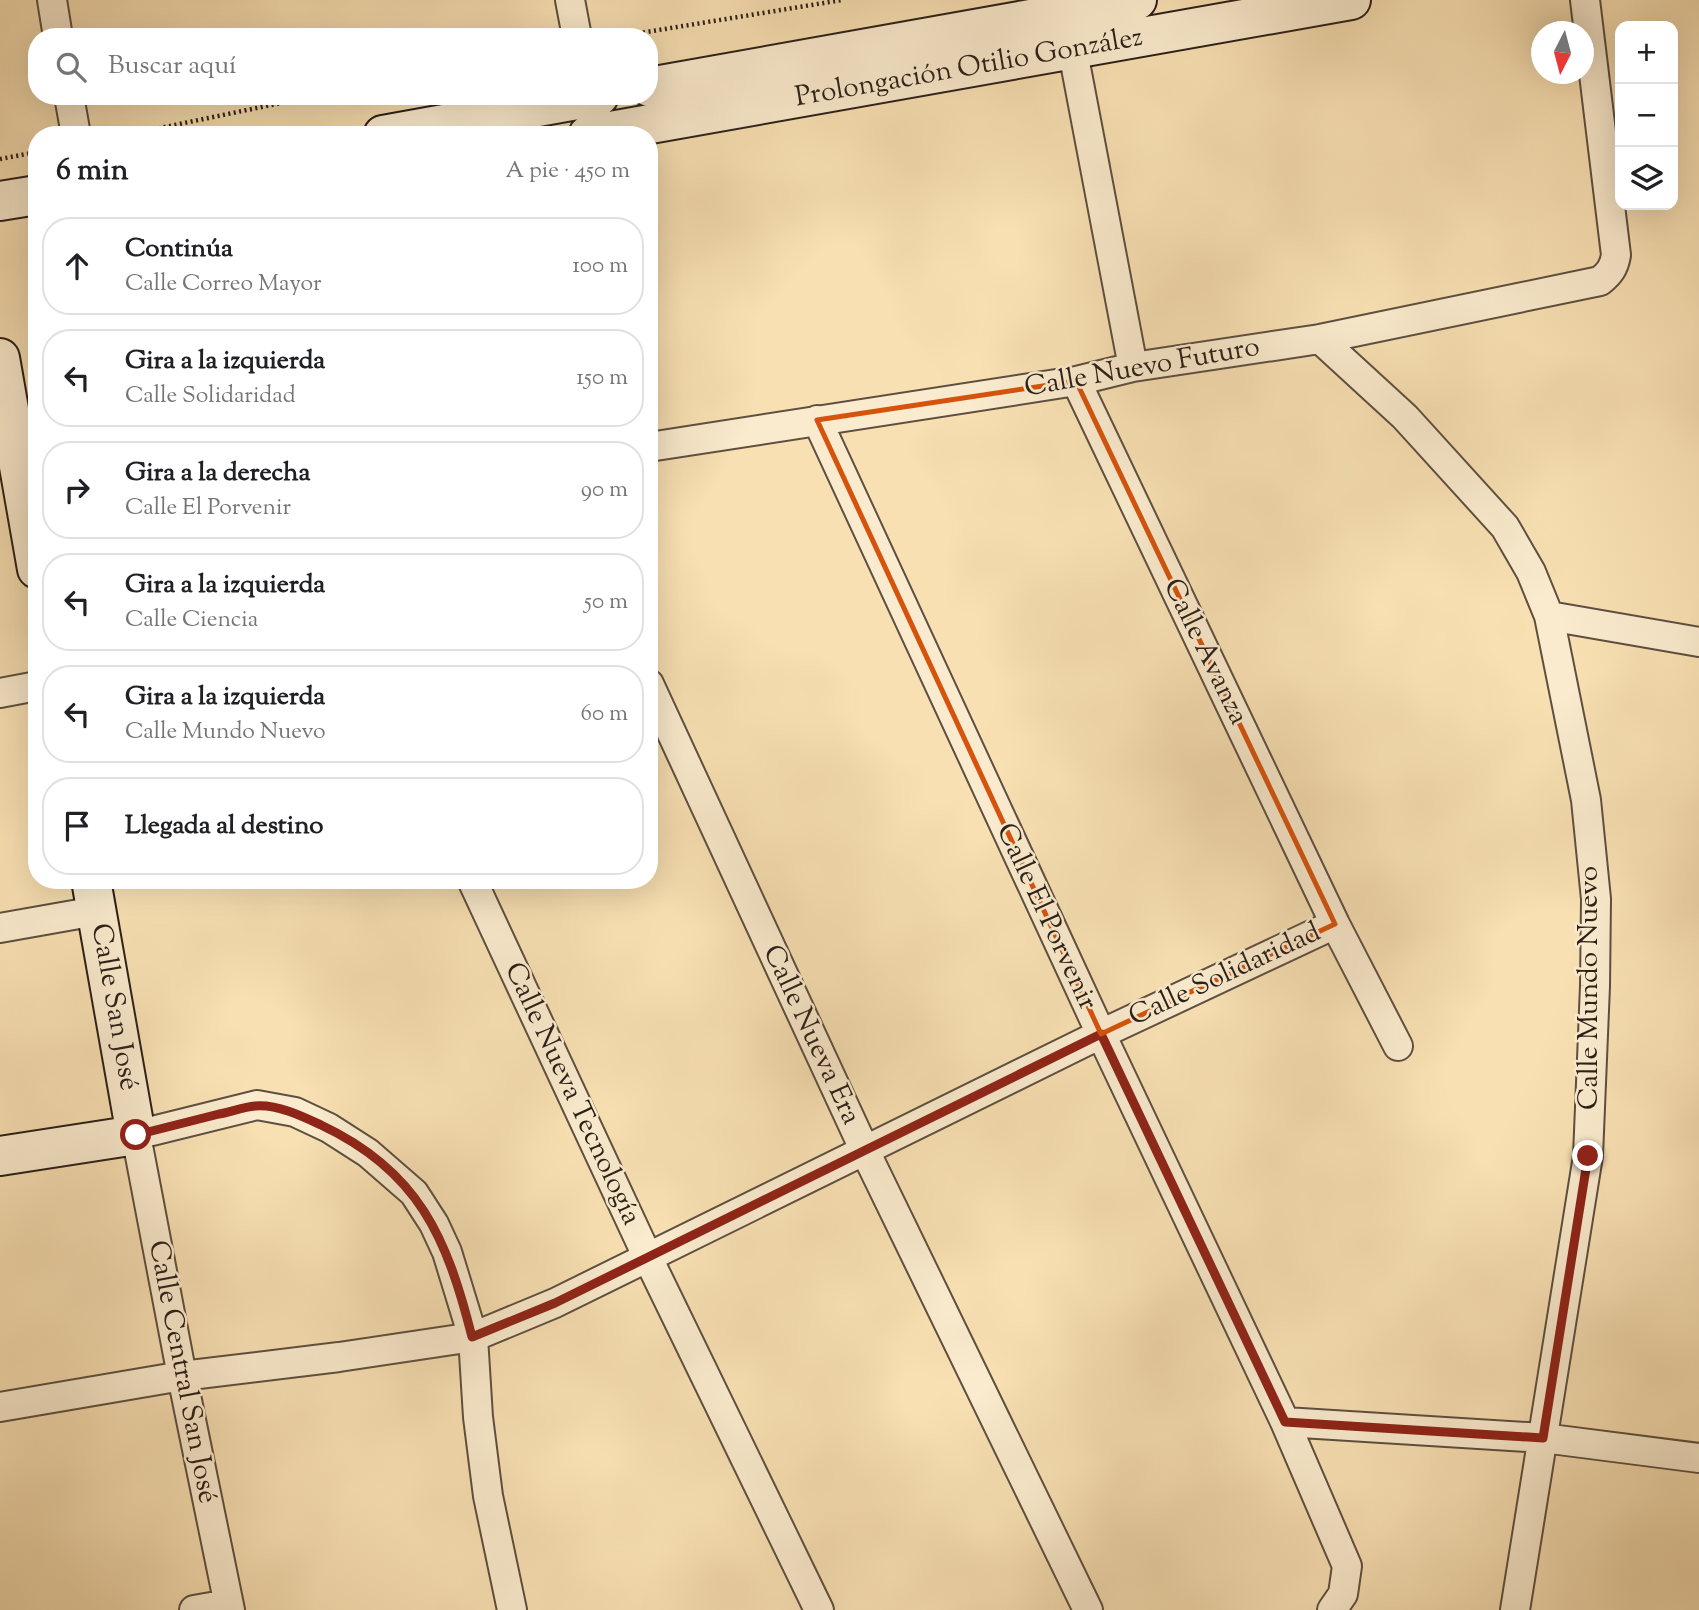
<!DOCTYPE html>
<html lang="es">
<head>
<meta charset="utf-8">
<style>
  :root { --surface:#fff; --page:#f2f2f2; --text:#202124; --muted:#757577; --line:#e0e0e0 }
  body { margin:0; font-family:"Sorts Mill Goudy",serif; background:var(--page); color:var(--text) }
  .controls { position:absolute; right:21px; top:21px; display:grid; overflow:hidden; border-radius:14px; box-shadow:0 7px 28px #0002 }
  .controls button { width:63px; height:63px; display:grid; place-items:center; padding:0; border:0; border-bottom:2px solid var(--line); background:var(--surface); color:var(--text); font:35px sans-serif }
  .compass { position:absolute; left:1531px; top:21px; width:63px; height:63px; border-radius:50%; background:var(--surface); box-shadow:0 7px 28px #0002; rotate:186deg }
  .stop { position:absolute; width:21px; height:21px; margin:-16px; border:5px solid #8f2418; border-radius:50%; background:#fff }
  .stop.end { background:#8f2418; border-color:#fff; box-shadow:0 2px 7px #0008 }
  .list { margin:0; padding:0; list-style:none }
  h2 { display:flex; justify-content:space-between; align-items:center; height:91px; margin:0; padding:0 28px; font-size:30px }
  h2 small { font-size:23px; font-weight:400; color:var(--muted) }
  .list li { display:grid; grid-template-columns:46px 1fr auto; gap:21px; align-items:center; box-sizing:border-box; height:98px; margin:0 14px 14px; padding:0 14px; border:2px solid var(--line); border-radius:28px }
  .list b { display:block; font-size:26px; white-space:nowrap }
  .list p { margin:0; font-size:23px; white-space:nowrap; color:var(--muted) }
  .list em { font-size:23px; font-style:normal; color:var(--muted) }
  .icon { flex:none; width:38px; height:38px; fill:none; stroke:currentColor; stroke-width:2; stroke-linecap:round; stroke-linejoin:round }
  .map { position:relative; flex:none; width:1699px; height:1610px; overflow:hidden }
  .search { position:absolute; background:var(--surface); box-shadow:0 7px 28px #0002; left:28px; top:28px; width:630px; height:77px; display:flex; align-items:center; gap:18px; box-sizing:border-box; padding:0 24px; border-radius:28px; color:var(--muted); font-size:26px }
  .panel { position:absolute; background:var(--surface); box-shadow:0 7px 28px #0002; left:28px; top:126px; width:630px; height:763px; border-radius:28px }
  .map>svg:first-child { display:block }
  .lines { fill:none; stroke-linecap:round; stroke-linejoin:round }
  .street-casing { stroke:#5e4f40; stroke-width:32 }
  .secondary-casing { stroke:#2b1f19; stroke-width:42 }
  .path { stroke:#2b1f19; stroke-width:4.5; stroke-dasharray:2 3.5; stroke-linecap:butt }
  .street { stroke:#faebce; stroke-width:28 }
  .secondary { stroke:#faebce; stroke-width:38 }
  .route { stroke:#8f2418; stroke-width:9 }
  .marked { fill:none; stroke:#d5530d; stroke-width:5; stroke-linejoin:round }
  .labels { text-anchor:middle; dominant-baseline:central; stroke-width:5; stroke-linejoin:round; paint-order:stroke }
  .street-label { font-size:28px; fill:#2b1f19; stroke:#faebce }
</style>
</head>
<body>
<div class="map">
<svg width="1699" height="1610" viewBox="0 0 1699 1610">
  <rect width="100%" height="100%" fill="#f8e0b3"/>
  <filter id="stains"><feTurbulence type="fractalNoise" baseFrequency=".00286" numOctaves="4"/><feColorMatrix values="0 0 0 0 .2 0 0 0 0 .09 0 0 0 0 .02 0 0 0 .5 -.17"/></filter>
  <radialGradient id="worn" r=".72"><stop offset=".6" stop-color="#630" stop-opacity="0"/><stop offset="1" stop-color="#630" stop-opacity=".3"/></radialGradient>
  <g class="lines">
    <g class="street-casing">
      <path id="street" d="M52 0 58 37
        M570 0 577 37
        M1069 31 1133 367
        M69 96 76 135
        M1320 339 1405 417 1505 527 1531 572 1549 616 1699 642
        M1076 381 1335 924 1398 1046
        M817 420 1101 1034 1285 1422 1347 1566 1343 1594 1332 1610
        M649 447 1076 381 1133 367 1320 339 1600 281C1610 273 1614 267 1616 255L1585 0
        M649 684 865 1151 1088 1610
        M0 693 37 686
        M472 880 648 1258 819 1610
        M0 928 96 911
        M0 1407 182 1376 339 1357 473 1337 555 1303 1101 1034 1335 924
        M1285 1422 1543 1438 1699 1458
        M194 1610 228 1604
        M230 1610 182 1376 136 1135 257 1105 295 1112 329 1128 368 1153 414 1193 434 1224 447 1252 473 1337 478 1417 488 1496 512 1610
        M1515 1610 1588 1156 1595 986 1596 899 1586 800 1549 616"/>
    </g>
    <g class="secondary-casing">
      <path id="secondary" d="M649 87 1137 0
        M383 135 599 96
        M588 135 1351 0
        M0 201 37 195
        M0 358 37 569
        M0 1156 136 1135 91 880"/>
    </g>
    <path class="path" d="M616 37 842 0
      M126 135 315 96
      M0 159 37 152"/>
    <use href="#street" class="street"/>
    <use href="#secondary" class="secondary"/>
  </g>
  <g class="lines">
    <path class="route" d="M136 1135C164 1128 191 1121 219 1114 231 1112 243 1107 255 1106 277 1104 302 1116 321 1125 419 1171 447 1238 472 1337L555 1303 1101 1034 1285 1422 1543 1438 1588 1156"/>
  </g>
  <path class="marked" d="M1076 381 1335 924 1101 1034 817 420Z"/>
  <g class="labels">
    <g class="street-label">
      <text transform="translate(969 68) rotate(-10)">Prolongación Otilio González</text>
      <text transform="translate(1142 368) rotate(-10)">Calle Nuevo Futuro</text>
      <text transform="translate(1205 652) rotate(64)">Calle Avanza</text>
      <text transform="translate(1046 917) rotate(65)">Calle El Porvenir</text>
      <text transform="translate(1225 975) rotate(-25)">Calle Solidaridad</text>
      <text transform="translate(1590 988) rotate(-90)">Calle Mundo Nuevo</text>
      <text transform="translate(114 1007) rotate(80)">Calle San José</text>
      <text transform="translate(811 1035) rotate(65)">Calle Nueva Era</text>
      <text transform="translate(572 1094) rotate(65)">Calle Nueva Tecnología</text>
      <text transform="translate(182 1372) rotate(79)">Calle Central San José</text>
    </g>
  </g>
  <rect width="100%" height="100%" filter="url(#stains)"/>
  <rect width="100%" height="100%" fill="url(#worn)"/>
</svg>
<div class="controls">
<button>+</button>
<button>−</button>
<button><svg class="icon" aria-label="layers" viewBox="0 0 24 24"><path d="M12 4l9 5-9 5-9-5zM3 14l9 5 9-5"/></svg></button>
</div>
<svg class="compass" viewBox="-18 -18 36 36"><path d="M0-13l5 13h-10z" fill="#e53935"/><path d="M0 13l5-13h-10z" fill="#757577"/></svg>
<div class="stop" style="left:136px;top:1135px"></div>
<div class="stop end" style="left:1588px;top:1156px"></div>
<div class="search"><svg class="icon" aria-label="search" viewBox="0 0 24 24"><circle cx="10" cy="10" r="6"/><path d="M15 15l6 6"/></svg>Buscar aquí</div>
<section class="panel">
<h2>6 min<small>A pie · 450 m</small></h2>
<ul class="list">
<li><svg class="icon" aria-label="ahead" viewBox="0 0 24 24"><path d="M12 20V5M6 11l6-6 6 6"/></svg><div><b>Continúa</b><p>Calle Correo Mayor</p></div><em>100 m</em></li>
<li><svg class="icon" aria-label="left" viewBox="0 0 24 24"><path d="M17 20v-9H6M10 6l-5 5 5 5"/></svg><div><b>Gira a la izquierda</b><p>Calle Solidaridad</p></div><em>150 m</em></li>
<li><svg class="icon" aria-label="right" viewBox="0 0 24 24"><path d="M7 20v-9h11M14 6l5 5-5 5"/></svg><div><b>Gira a la derecha</b><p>Calle El Porvenir</p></div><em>90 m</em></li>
<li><svg class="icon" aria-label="left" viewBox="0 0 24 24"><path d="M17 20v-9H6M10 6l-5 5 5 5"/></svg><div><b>Gira a la izquierda</b><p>Calle Ciencia</p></div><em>50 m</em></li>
<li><svg class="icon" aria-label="left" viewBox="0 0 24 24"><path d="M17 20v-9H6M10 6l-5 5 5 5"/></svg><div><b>Gira a la izquierda</b><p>Calle Mundo Nuevo</p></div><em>60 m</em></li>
<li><svg class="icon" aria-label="arrive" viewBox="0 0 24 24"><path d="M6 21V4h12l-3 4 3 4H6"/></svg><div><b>Llegada al destino</b></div></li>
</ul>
</section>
</div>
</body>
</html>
